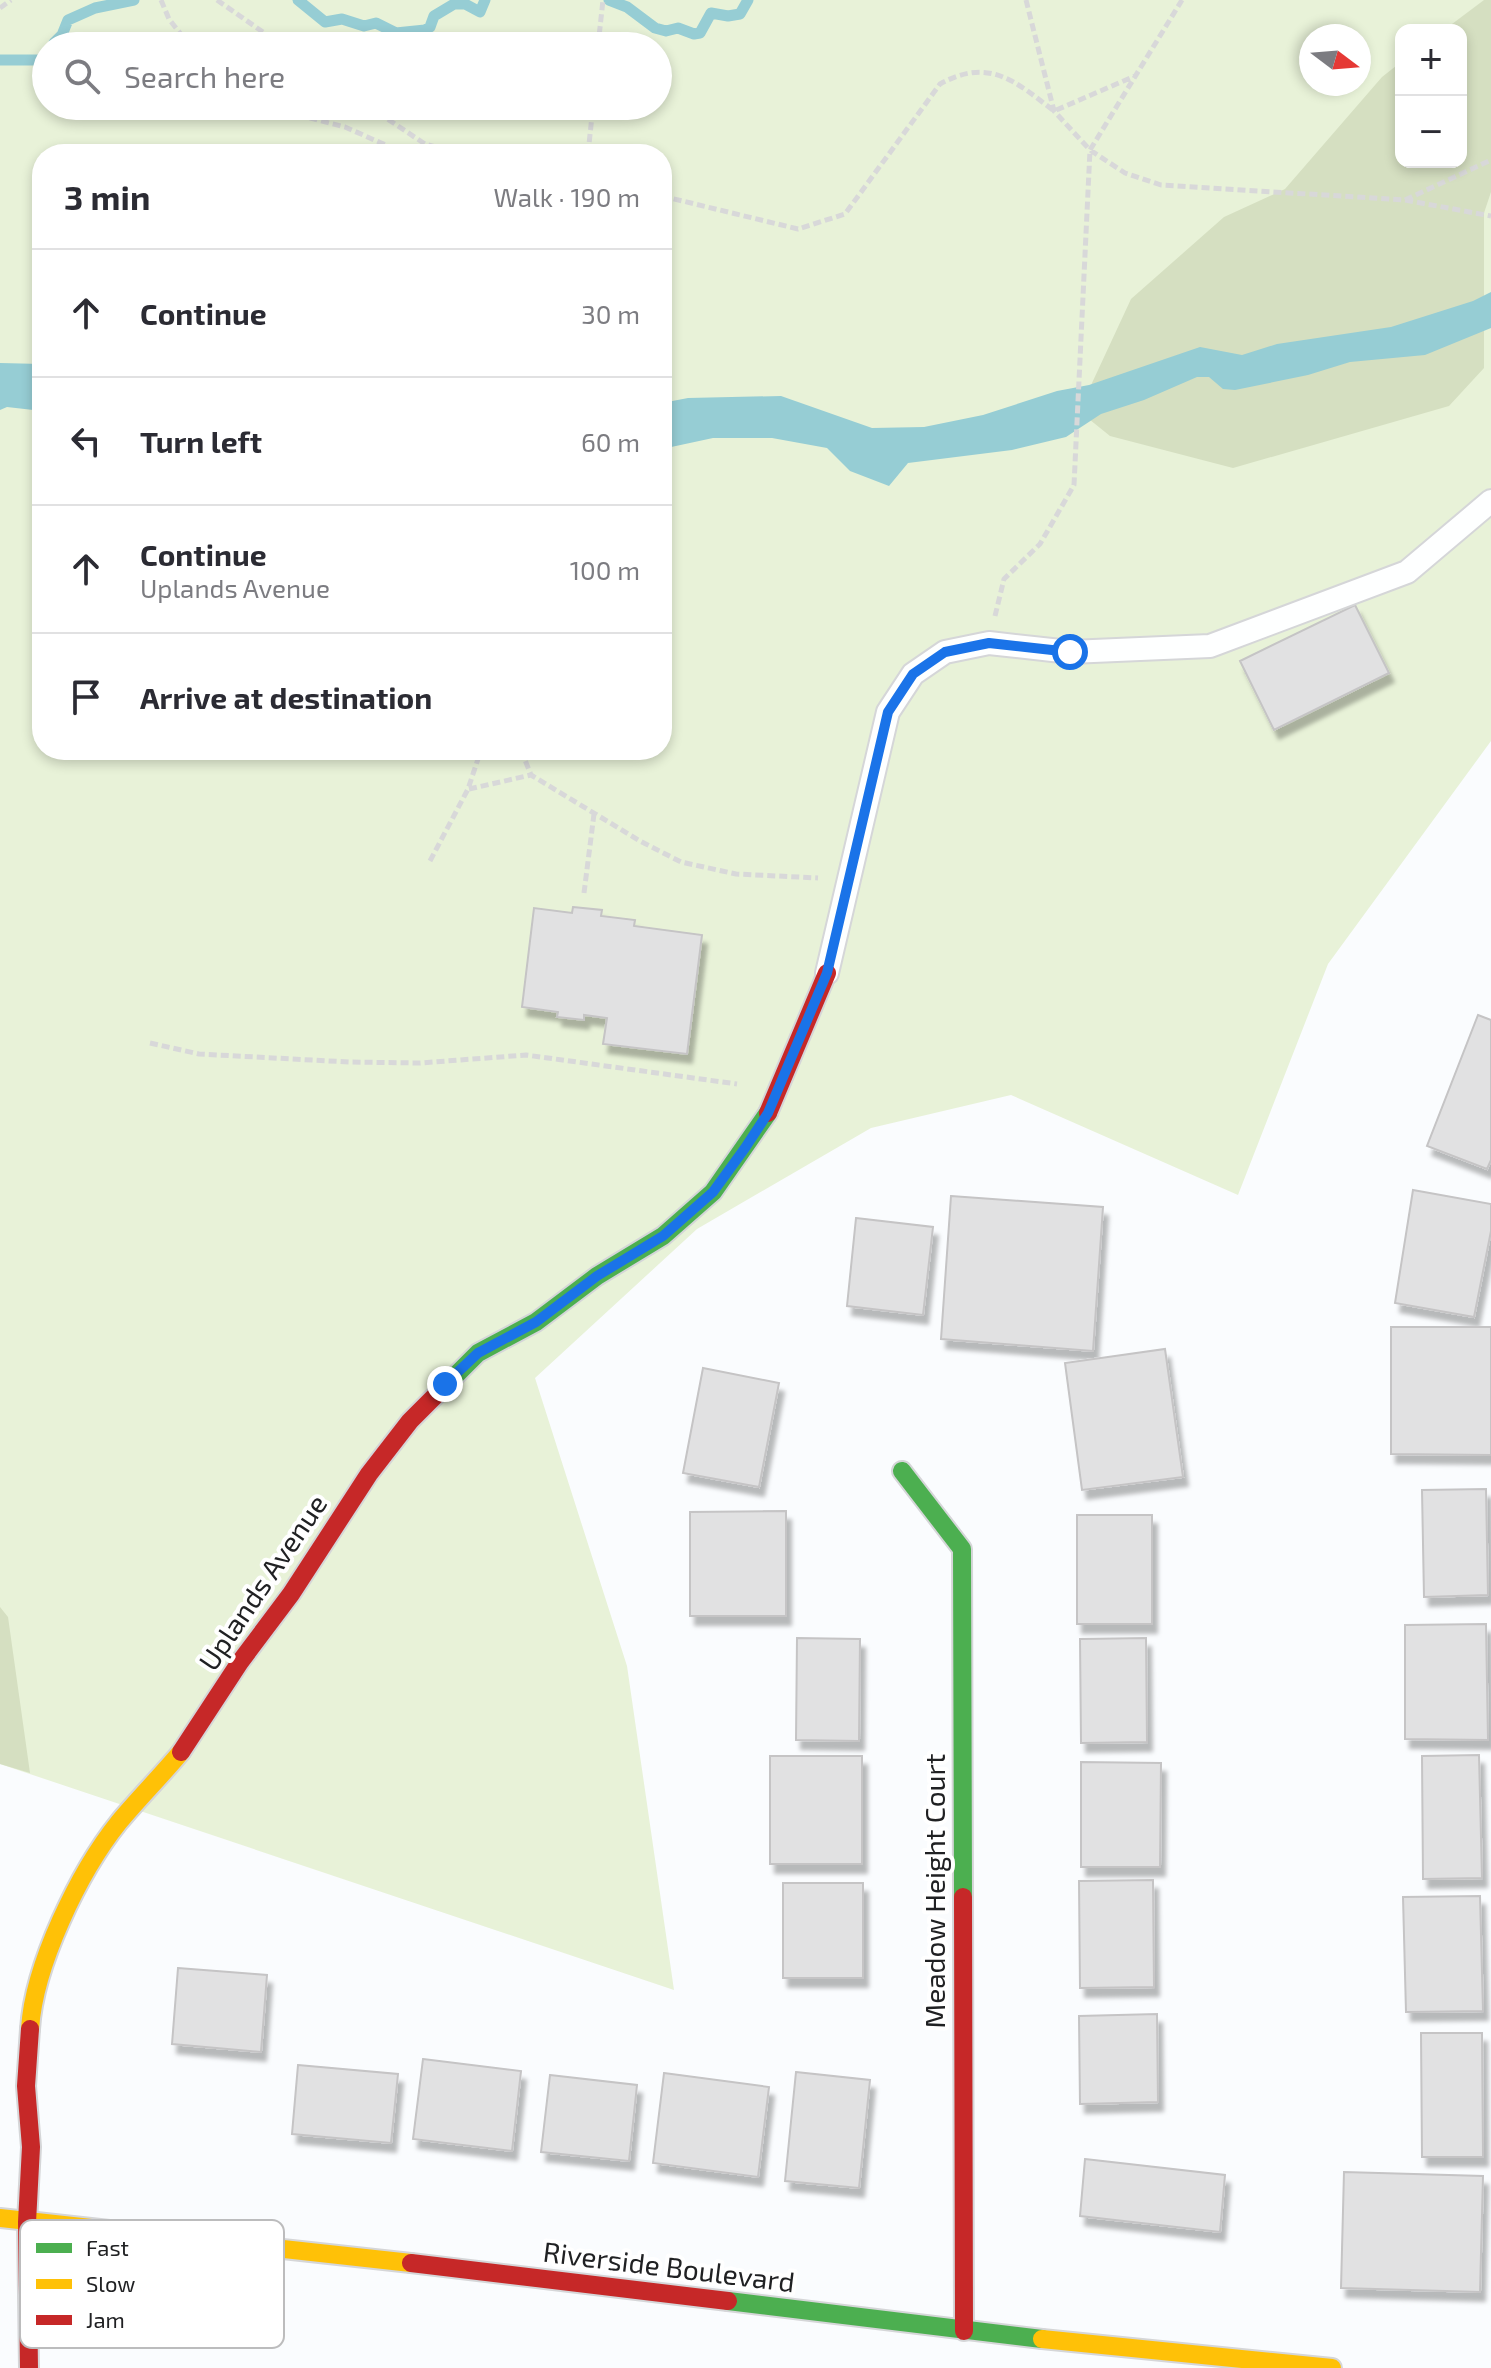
<!DOCTYPE html>
<html lang="en">
<head>
<meta charset="utf-8">
<style>
  :root { --surface:#fff; --page:#f2f2f3; --text:#2b2b33; --muted:#7c7c81; --line:#e1e1e2 }
  body { margin:0; font-family:"Exo 2",sans-serif; background:var(--page); color:var(--text) }
  .controls { position:absolute; right:24px; top:24px; display:grid; overflow:hidden; border-radius:16px; box-shadow:0 4px 12px #0003 }
  .controls button { width:72px; height:72px; display:grid; place-items:center; padding:0; border:0; border-bottom:2px solid var(--line); background:var(--surface); color:var(--text); font:40px sans-serif }
  .compass { position:absolute; left:1299px; top:24px; width:72px; height:72px; border-radius:50%; background:var(--surface); box-shadow:0 4px 12px #0003; rotate:106deg }
  .stop { position:absolute; width:24px; height:24px; margin:-18px; border:6px solid #1a73e8; border-radius:50%; background:#fff }
  .stop.end { background:#1a73e8; border-color:#fff; box-shadow:0 2px 8px #0008 }
  .list { margin:0; padding:0; list-style:none }
  h2 { display:flex; justify-content:space-between; align-items:center; height:104px; margin:0; padding:0 32px; font-size:34px }
  h2 small { font-size:26px; font-weight:400; color:var(--muted) }
  .list li { display:grid; grid-template-columns:52px 1fr auto; gap:24px; align-items:center; box-sizing:border-box; height:128px; padding:0 32px; border-top:2px solid var(--line) }
  .list b { display:block; font-size:30px; white-space:nowrap }
  .list p { margin:0; font-size:26px; white-space:nowrap; color:var(--muted) }
  .list em { font-size:26px; font-style:normal; color:var(--muted) }
  .icon { flex:none; width:44px; height:44px; fill:none; stroke:currentColor; stroke-width:2; stroke-linecap:round; stroke-linejoin:round }
  .map { position:relative; flex:none; width:1491px; height:2368px; overflow:hidden }
  .search { position:absolute; background:var(--surface); box-shadow:0 4px 12px #0003; left:32px; top:32px; width:640px; height:88px; display:flex; align-items:center; gap:20px; box-sizing:border-box; padding:0 28px; border-radius:44px; color:var(--muted); font-size:30px }
  .panel { position:absolute; background:var(--surface); box-shadow:0 4px 12px #0003; left:32px; top:144px; width:640px; height:616px; border-radius:32px }
  .map>svg:first-child { display:block }
  .green { fill:#e8f2d8; fill-rule:evenodd }
  .forest { fill:#d5dfc1 }
  .water { fill:#96cdd4 }
  .lines { fill:none; stroke-linecap:round; stroke-linejoin:round }
  .stream { stroke:#96cdd4; stroke-width:11 }
  .building { fill:#e1e1e2; stroke:#c5c4c5; stroke-width:2; filter:url(#shadow) }
  .lane-casing { stroke:#d5d6d8; stroke-width:26 }
  .fast-casing { stroke:#d5d6d8; stroke-width:22 }
  .slow-casing { stroke:#d5d6d8; stroke-width:22 }
  .jam-casing { stroke:#d5d6d8; stroke-width:22 }
  .path { stroke:#d8d8d9; stroke-width:5; stroke-dasharray:8 4; stroke-linecap:butt }
  .lane { stroke:#feffff; stroke-width:22 }
  .fast { stroke:#4caf50; stroke-width:18 }
  .slow { stroke:#ffc107; stroke-width:18 }
  .jam { stroke:#c62828; stroke-width:18 }
  .route { stroke:#1a73e8; stroke-width:10 }
  .labels { text-anchor:middle; dominant-baseline:central; stroke-width:8; stroke-linejoin:round; paint-order:stroke }
  .street-label { font-size:28px; fill:#202123; stroke:#fff }
  .key { fill:#fff; stroke:#bcbcbd; stroke-width:2 }
  .key-label { font-size:22px; fill:#202123 }
</style>
</head>
<body>
<div class="map">
<svg width="1491" height="2368" viewBox="0 0 1491 2368">
  <defs>
    <filter id="shadow"><feDropShadow dx="5" dy="9" stdDeviation="2" flood-color="#0004"/></filter>
  </defs>
  <rect width="100%" height="100%" fill="#fafcfe"/>
  <path class="green" d="M0 0H1491V741L1328 964 1238 1195 1011 1095 871 1128 697 1229 535 1378 627 1666 674 1990 0 1764ZM1401 30H1461V162H1401ZM1311 36H1359V84H1311ZM46 46H658V106H46ZM42 154H662V750H42Z"/>
  <path class="forest" d="M1484 0H1491V192L1484 213V368L1449 406 1233 468 1110 436 1079 411 1131 299 1224 217 1285 189 1382 77 1401 62V162H1461V30H1444Z
    M0 1607 8 1617 30 1773 0 1764Z"/>
  <path class="water" d="M1491 292V328L1425 355 1350 362 1308 375 1235 390 1223 389 1209 377H1197L1144 400 1101 414 1066 437 1012 450 908 463 889 486 850 471 827 448 772 438H713L662 449V403L688 398 781 396 872 428 924 427 983 415 1057 391 1089 385 1200 347 1242 355 1277 344 1391 327 1473 301Z
    M0 363 42 364V411L7 407 0 410Z"/>
  <g class="lines">
    <path class="stream" d="M298 0 325 22 342 19 364 26 376 23 396 33 425 30 430 27 434 16 454 4H465L480 12 485 0
      M609 0 627 7 655 28 666 31 678 28 694 34 700 33 711 13 728 16 740 14 748 0
      M54 46V43L62 35 68 20 95 8 134 0
      M0 60H38L46 63"/>
  </g>
  <path class="building" d="M1355 605 1389 673 1274 730 1240 661Z
    M573 907 602 910 601 916 635 920 634 926 702 935 687 1054 603 1044 607 1018 584 1015V1020L557 1017 558 1012 522 1007 534 908 572 913Z
    M1478 1015 1491 1020V1160L1487 1169 1427 1146Z
    M1413 1190 1491 1204V1231L1474 1317 1395 1303Z
    M951 1196 1103 1207 1093 1351 941 1339Z
    M856 1218 933 1227 923 1315 847 1306Z
    M1391 1327H1491V1455L1391 1454Z
    M1165 1349 1183 1477 1082 1490 1065 1363Z
    M703 1368 779 1383 759 1487 683 1473Z
    M1486 1489 1488 1595 1424 1597 1422 1490Z
    M786 1511V1616H690V1512Z
    M1077 1515H1152V1624H1077Z
    M1486 1624 1488 1740 1405 1739V1625Z
    M797 1638 860 1639 859 1741 796 1740Z
    M1146 1638 1147 1742 1081 1743 1080 1639Z
    M1479 1755 1482 1878 1423 1879 1422 1756Z
    M770 1756H862V1864H770Z
    M1081 1762 1161 1763 1160 1867H1081Z
    M1153 1880 1154 1987 1080 1988 1079 1881Z
    M783 1883H863V1978H783Z
    M1480 1896 1483 2011 1406 2012 1403 1897Z
    M178 1968 267 1975 261 2052 172 2044Z
    M1157 2014 1158 2102 1080 2104 1079 2016Z
    M1421 2033H1482L1483 2157H1422Z
    M423 2059 521 2071 512 2151 413 2139Z
    M298 2065 398 2074 391 2143 292 2134Z
    M796 2072 870 2080 859 2188 785 2181Z
    M664 2073 769 2087 758 2177 653 2163Z
    M550 2075 637 2085 629 2161 541 2152Z
    M1085 2159 1225 2175 1220 2232 1080 2216Z
    M1344 2172 1483 2176 1480 2292 1341 2288Z"/>
  <g class="lines">
    <g class="lane-casing">
      <path id="lane" d="M827 973 888 712 913 674 945 652 989 643 1070 652 1210 646 1407 572 1491 501"/>
    </g>
    <g class="fast-casing">
      <path id="fast" d="M441 1390 478 1353 536 1322 597 1276 663 1236 713 1192 768 1113
        M902 1471 962 1549 963 1897
        M728 2301 1042 2339"/>
    </g>
    <g class="slow-casing">
      <path id="slow" d="M30 2029C34 1965 79 1872 119 1822 139 1798 161 1776 181 1752
        M0 2218 411 2263
        M1042 2339 1332 2368"/>
    </g>
    <g class="jam-casing">
      <path id="jam" d="M768 1113 827 973
        M181 1752 240 1662 291 1594 369 1474 410 1421 441 1390
        M963 1897 964 2331
        M411 2263 728 2301
        M29 2368 27 2222 31 2147 26 2086 30 2029"/>
    </g>
    <path class="path" d="M161 0 169 19 190 46
      M217 0 283 46
      M1026 0 1054 111 1090 150 1125 173 1161 185 1405 200 1491 216
      M0 8 11 0
      M598 46 603 0
      M263 106 345 127 406 154
      M368 106 425 144 459 154
      M588 154 593 106
      M662 196 798 229 845 214 940 84C989 57 1015 81 1054 111L1135 76
      M1405 200 1491 160
      M995 616 1004 579 1040 544 1074 485 1090 150 1182 0
      M521 750 531 775 640 841 681 862 736 874 818 878
      M469 789 531 775
      M430 861 468 789 481 750
      M584 893 594 814
      M150 1043 199 1054 349 1062 420 1063 526 1055 737 1084"/>
    <use href="#lane" class="lane"/>
    <use href="#fast" class="fast"/>
    <use href="#slow" class="slow"/>
    <use href="#jam" class="jam"/>
  </g>
  <g class="lines">
    <path class="route" d="M445 1384 478 1353 536 1322 597 1276 663 1236 713 1192 745 1148 768 1113 827 973 888 712 913 674 945 652 989 643 1070 652"/>
  </g>
  <g class="labels">
    <g class="street-label">
      <text transform="translate(262 1582) rotate(-56)">Uplands Avenue</text>
      <text transform="translate(934 1891) rotate(-90)">Meadow Height Court</text>
      <text transform="translate(669 2266) rotate(7)">Riverside Boulevard</text>
    </g>
  </g>
  <rect x="20" y="2220" width="264" height="128" rx="12" class="key"/>
  <rect x="36" y="2243" width="36" height="10" fill="#4caf50"/>
  <rect x="36" y="2279" width="36" height="10" fill="#ffc107"/>
  <rect x="36" y="2315" width="36" height="10" fill="#c62828"/>
  <g class="key-label">
    <text x="86" y="2256">Fast</text>
    <text x="86" y="2292">Slow</text>
    <text x="86" y="2328">Jam</text>
  </g>
</svg>
<div class="controls">
<button>+</button>
<button>−</button>
</div>
<svg class="compass" viewBox="-18 -18 36 36"><path d="M0-13l5 13h-10z" fill="#e53935"/><path d="M0 13l5-13h-10z" fill="#7c7c81"/></svg>
<div class="stop" style="left:1070px;top:652px"></div>
<div class="stop end" style="left:445px;top:1384px"></div>
<div class="search"><svg class="icon" aria-label="search" viewBox="0 0 24 24"><circle cx="10" cy="10" r="6"/><path d="M15 15l6 6"/></svg>Search here</div>
<section class="panel">
<h2>3 min<small>Walk · 190 m</small></h2>
<ul class="list">
<li><svg class="icon" aria-label="ahead" viewBox="0 0 24 24"><path d="M12 20V5M6 11l6-6 6 6"/></svg><div><b>Continue</b></div><em>30 m</em></li>
<li><svg class="icon" aria-label="left" viewBox="0 0 24 24"><path d="M17 20v-9H6M10 6l-5 5 5 5"/></svg><div><b>Turn left</b></div><em>60 m</em></li>
<li><svg class="icon" aria-label="ahead" viewBox="0 0 24 24"><path d="M12 20V5M6 11l6-6 6 6"/></svg><div><b>Continue</b><p>Uplands Avenue</p></div><em>100 m</em></li>
<li><svg class="icon" aria-label="arrive" viewBox="0 0 24 24"><path d="M6 21V4h12l-3 4 3 4H6"/></svg><div><b>Arrive at destination</b></div></li>
</ul>
</section>
</div>
</body>
</html>
